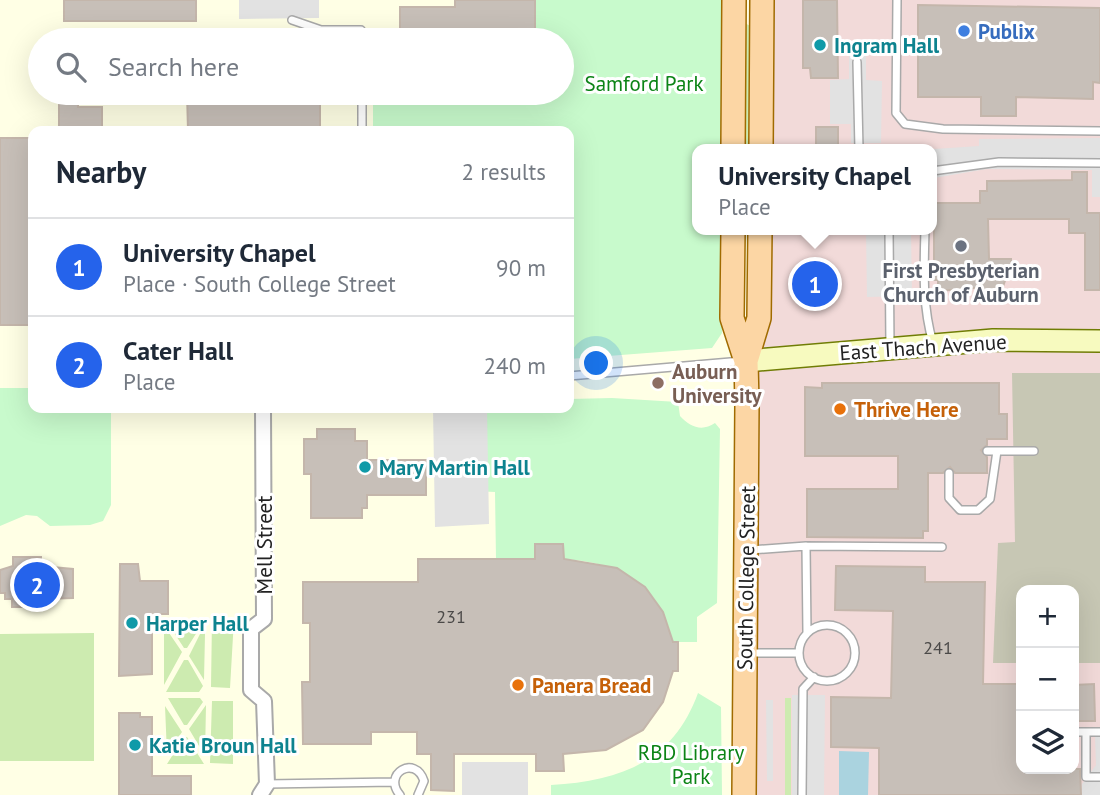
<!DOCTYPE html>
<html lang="en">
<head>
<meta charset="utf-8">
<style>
  :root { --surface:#fff; --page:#f2f2f3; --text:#1f2937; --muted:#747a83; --line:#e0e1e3; --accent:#2563eb }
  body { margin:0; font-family:"PT Sans",sans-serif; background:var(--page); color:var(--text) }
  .controls { position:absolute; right:21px; bottom:21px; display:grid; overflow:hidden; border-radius:14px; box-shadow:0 7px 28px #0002 }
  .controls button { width:63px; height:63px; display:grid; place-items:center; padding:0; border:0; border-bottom:2px solid var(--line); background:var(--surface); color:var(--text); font:35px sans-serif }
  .you { position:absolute; left:597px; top:364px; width:24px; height:24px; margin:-18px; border:5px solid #fff; border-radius:50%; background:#1a73e8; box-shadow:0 0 0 10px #1a73e833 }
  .badge { display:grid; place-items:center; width:46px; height:46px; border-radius:50%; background:var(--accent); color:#fff; font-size:23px; font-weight:700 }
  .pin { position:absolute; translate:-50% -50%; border:4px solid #fff; box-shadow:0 2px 7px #0006 }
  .popup { position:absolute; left:692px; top:144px; width:245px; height:91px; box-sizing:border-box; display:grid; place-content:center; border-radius:14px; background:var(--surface); filter:drop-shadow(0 2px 5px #0005); font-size:23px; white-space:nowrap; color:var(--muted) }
  .popup b { font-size:26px; color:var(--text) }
  .popup::after { content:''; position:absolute; left:50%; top:100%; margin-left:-14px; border:14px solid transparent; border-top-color:var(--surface) }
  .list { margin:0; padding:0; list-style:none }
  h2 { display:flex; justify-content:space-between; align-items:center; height:91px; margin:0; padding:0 28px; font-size:30px }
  h2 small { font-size:23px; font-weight:400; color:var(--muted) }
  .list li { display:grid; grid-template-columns:46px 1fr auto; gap:21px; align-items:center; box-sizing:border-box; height:98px; padding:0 28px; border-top:2px solid var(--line) }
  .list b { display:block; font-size:26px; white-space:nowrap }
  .list p { margin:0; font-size:23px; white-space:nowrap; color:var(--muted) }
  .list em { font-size:23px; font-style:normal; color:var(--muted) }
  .icon { flex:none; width:38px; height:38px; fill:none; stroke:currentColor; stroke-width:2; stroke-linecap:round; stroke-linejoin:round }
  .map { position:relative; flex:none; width:1100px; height:795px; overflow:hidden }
  .search { position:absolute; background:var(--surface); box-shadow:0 7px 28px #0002; left:28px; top:28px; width:546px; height:77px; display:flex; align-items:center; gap:18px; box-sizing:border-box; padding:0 24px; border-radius:38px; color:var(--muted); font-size:26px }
  .panel { position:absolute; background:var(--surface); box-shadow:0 7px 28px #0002; left:28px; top:126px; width:546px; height:287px; border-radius:14px }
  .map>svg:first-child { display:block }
  .commercial { fill:#f2dad9; fill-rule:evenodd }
  .education { fill:#ffffe5; fill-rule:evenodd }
  .construction { fill:#c7c7b4 }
  .grass { fill:#cdebb0 }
  .park { fill:#c8facc }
  .parking { fill:#e2e2e2 }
  .water { fill:#aad3df }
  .building { fill:#c7bfb8; stroke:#c4b6ab; stroke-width:2 }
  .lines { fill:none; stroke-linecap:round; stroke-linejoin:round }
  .lane-casing { stroke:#a9a9a9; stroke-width:10 }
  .street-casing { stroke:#a9a9a9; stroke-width:18 }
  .secondary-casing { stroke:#707d05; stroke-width:24 }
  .primary-casing { stroke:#a06b00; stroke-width:26 }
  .lane { stroke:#fff; stroke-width:7 }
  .street { stroke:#fff; stroke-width:14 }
  .secondary { stroke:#f7fabf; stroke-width:21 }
  .primary { stroke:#fcd6a4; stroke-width:23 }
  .shop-dot { fill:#3f7fe0; stroke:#fff; stroke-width:2.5 }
  .culture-dot { fill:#0f9aa8; stroke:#fff; stroke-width:2.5 }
  .worship-dot { fill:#6b7280; stroke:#fff; stroke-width:2.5 }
  .education-dot { fill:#8d6e63; stroke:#fff; stroke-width:2.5 }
  .food-dot { fill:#e8710a; stroke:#fff; stroke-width:2.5 }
  .labels { text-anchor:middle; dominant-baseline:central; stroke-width:6; stroke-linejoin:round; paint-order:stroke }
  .number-label { font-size:18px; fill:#4b4948 }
  .shop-label { font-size:21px; font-weight:bold; fill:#366cbe; stroke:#fff; text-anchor:start }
  .culture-label { font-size:21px; font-weight:bold; fill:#0d838f; stroke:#fff; text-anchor:start }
  .park-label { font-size:21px; fill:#0c8416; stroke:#fff }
  .worship-label { font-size:21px; font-weight:bold; fill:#5b616d; stroke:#fff }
  .street-label { font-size:21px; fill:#222; stroke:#fff }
  .education-label { font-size:21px; font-weight:bold; fill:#785e54; stroke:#fff; text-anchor:start }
  .food-label { font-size:21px; font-weight:bold; fill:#c56008; stroke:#fff; text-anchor:start }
</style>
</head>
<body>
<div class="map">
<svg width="1100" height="795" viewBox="0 0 1100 795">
  <rect width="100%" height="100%" fill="#f2efe9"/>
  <path class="commercial" d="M762 0H1100V795H744L760 230H932V149H761ZM1021 590H1074V769H1021Z"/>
  <path class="education" d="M0 0H762L761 149H698V230H760L746 361 744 795H0ZM40 40H562V93H40ZM33 131H569V408H33Z"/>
  <path class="construction" d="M1012 373H1100V663H1074V590H1021V663H993L998 543 1015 542Z"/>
  <path class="grass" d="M743 22 752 27V149H746Z
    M165 619H202L204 621 187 648H184Z
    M212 619H234L230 688 211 687Z
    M165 627 182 652 164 685V628Z
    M202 630 205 634 204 680 189 656Z
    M94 633V761H0V634Z
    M184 660H188L203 686 199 692H166Z
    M168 698H200L203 702 187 725H184Z
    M785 698H791V795H785Z
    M212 701H233V764L210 763Z
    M206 705 205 756 189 729Z
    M165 706 182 732 167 754Z
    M184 737H187L204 764H167Z"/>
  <path class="park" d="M536 0H727L724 149H698V230H722V333L712 348 569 359V131H373V93H562V40H452L535 39Z
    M0 388H33V408H111V505L103 521 90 525 50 526 37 516 26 515 0 526Z
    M612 398 678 402 680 416C690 427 702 432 715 423L720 429 717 603 697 617V642H673C660 583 621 563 564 559L563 544H535V559H496L495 492 474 491 472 408H569V399Z
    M698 693 721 707 722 795H551V785C620 781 673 762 698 693Z"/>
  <path class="parking" d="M239 0H319V18L239 19Z
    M849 48 866 49V80L882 81 881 143H851V124H830V80L849 79Z
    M1100 138V197H1092V170L987 169 934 178V149L979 146V139Z
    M866 230H911L912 296 867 297Z
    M433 408H487L489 524 435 527Z
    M792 695H825L824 795H792Z
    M766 700H773V781H767Z
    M1095 737H1100V795H1081L1082 784 1096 765Z
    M462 762H528V795H462Z"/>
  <path class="water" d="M839 751 869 752 868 795H839Z"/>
  <path class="building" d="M64 0H196V21H64Z
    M455 0H535V38L400 40V7H455Z
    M803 0H837L838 78H811L810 68H803Z
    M918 5 1100 8V83L1093 82V99L1016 97V116H981V97H918Z
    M187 93H320V129L188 130Z
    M59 95H78V107H102V131H59Z
    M816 127H838V149H816Z
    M0 138H33V325H0Z
    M1072 172H1087V213H1100V290H1085V233H1069V219H988L989 259H1011V275L1006 278 1000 295 986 298 975 288 938 291V280H934V203H980V191H987V181L1072 180Z
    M833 267 834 301H797L796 268Z
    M822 383H999V414H1007V439H987V445L981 450 987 457V473H955L950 467 943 473H928V531H923V538L807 537V489H898V456H805V387L822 388Z
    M317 429H355V441H367V460H426V495H367V508H362V518H311V474H304V439H317Z
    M535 544H563L564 559 617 568 645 587 663 612 673 642H678V671H673L663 702 643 730 606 750 563 754 564 771H536V754H454V791L431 790V754H417V732H371V744H303L302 682H310V623H303V582H418V559H535Z
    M13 557H41V566L73 569V598L43 599V607H12V599H5V593H0V570L13 566Z
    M120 564H138L140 581H168V614H152V674L119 676Z
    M836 566 925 567V582H985L983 684H1021V769H1080L1081 795H879V748L831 747V697L891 698 893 611 835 610Z
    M1094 684 1095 721H1074V685Z
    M119 713H140V717H152V776H191V795H119Z"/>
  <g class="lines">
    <g class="lane-casing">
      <path id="lane" d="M897 0 896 113 905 124 943 129 1100 131
        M292 20 321 30H361V40
        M857 62 859 149
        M362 93V131
        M932 171 999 162 1100 163
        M889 230 890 347
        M925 230C924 268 922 306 933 343
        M569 376 742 361
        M987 451H1034
        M949 473V498L960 510H978L990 499 997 451
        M806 546 807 633
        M750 550 806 546 942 547
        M799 653a28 28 0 1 1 56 0a28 28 0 1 1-56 0Z
        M748 653H799
        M1074 732H1100
        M1086 732V777H1100
        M267 784 394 782
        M400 795C382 774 415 754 424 781L418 795
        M802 795 803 689 814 677"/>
    </g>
    <g class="street-casing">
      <path id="street" d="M260 795 267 784 264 701 251 690V629L264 619 263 408"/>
    </g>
    <g class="secondary-casing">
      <path id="secondary" d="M746 361 993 340 1100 341"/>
    </g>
    <g class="primary-casing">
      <path id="primary" d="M733 149 734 0
        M761 149 762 0
        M733 230 732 318 746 361 747 404 744 795
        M746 361 759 318 760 230"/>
    </g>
    <use href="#lane" class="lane"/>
    <use href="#street" class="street"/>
    <use href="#secondary" class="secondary"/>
    <use href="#primary" class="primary"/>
  </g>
  <circle class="shop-dot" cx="964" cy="31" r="7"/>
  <g class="culture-dot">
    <circle cx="820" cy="45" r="7"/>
    <circle cx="365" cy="467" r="7"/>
    <circle cx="132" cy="623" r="7"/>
    <circle cx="135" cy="745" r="7"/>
  </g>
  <circle class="worship-dot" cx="961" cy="246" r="7"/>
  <circle class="education-dot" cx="658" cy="383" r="7"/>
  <g class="food-dot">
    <circle cx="840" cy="409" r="7"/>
    <circle cx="518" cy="685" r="7"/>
  </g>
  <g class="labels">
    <g class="number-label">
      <text x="451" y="616">231</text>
      <text x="938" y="647">241</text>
    </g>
    <g class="shop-label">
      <text x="978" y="31">Publix</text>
    </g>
    <g class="culture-label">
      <text x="834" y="45">Ingram Hall</text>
      <text x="379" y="467">Mary Martin Hall</text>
      <text x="146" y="623">Harper Hall</text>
      <text x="149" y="745">Katie Broun Hall</text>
    </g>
    <g class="park-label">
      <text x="644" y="83">Samford Park</text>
      <text x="691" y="752">RBD Library<tspan x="691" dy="24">Park</tspan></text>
    </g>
    <g class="worship-label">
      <text x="961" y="270">First Presbyterian<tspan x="961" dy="24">Church of Auburn</tspan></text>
    </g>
    <g class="street-label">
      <text transform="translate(923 347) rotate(-4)">East Thach Avenue</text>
      <text transform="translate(264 545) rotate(-90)">Mell Street</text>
      <text transform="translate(746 578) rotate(-89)">South College Street</text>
    </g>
    <g class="education-label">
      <text x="672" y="371">Auburn<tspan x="672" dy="24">University</tspan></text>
    </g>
    <g class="food-label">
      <text x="854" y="409">Thrive Here</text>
      <text x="532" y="685">Panera Bread</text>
    </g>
  </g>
</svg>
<div class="controls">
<button>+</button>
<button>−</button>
<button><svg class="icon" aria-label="layers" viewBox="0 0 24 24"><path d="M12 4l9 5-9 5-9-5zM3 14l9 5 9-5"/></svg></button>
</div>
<div class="you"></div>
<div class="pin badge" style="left:815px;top:284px">1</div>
<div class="popup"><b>University Chapel</b>Place</div>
<div class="pin badge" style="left:37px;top:585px">2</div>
<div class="search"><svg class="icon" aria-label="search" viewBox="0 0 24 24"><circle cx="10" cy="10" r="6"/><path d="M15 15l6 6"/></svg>Search here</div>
<section class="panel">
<h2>Nearby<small>2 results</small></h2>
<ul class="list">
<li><span class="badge">1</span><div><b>University Chapel</b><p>Place · South College Street</p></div><em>90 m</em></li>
<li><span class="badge">2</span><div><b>Cater Hall</b><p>Place</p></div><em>240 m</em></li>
</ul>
</section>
</div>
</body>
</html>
